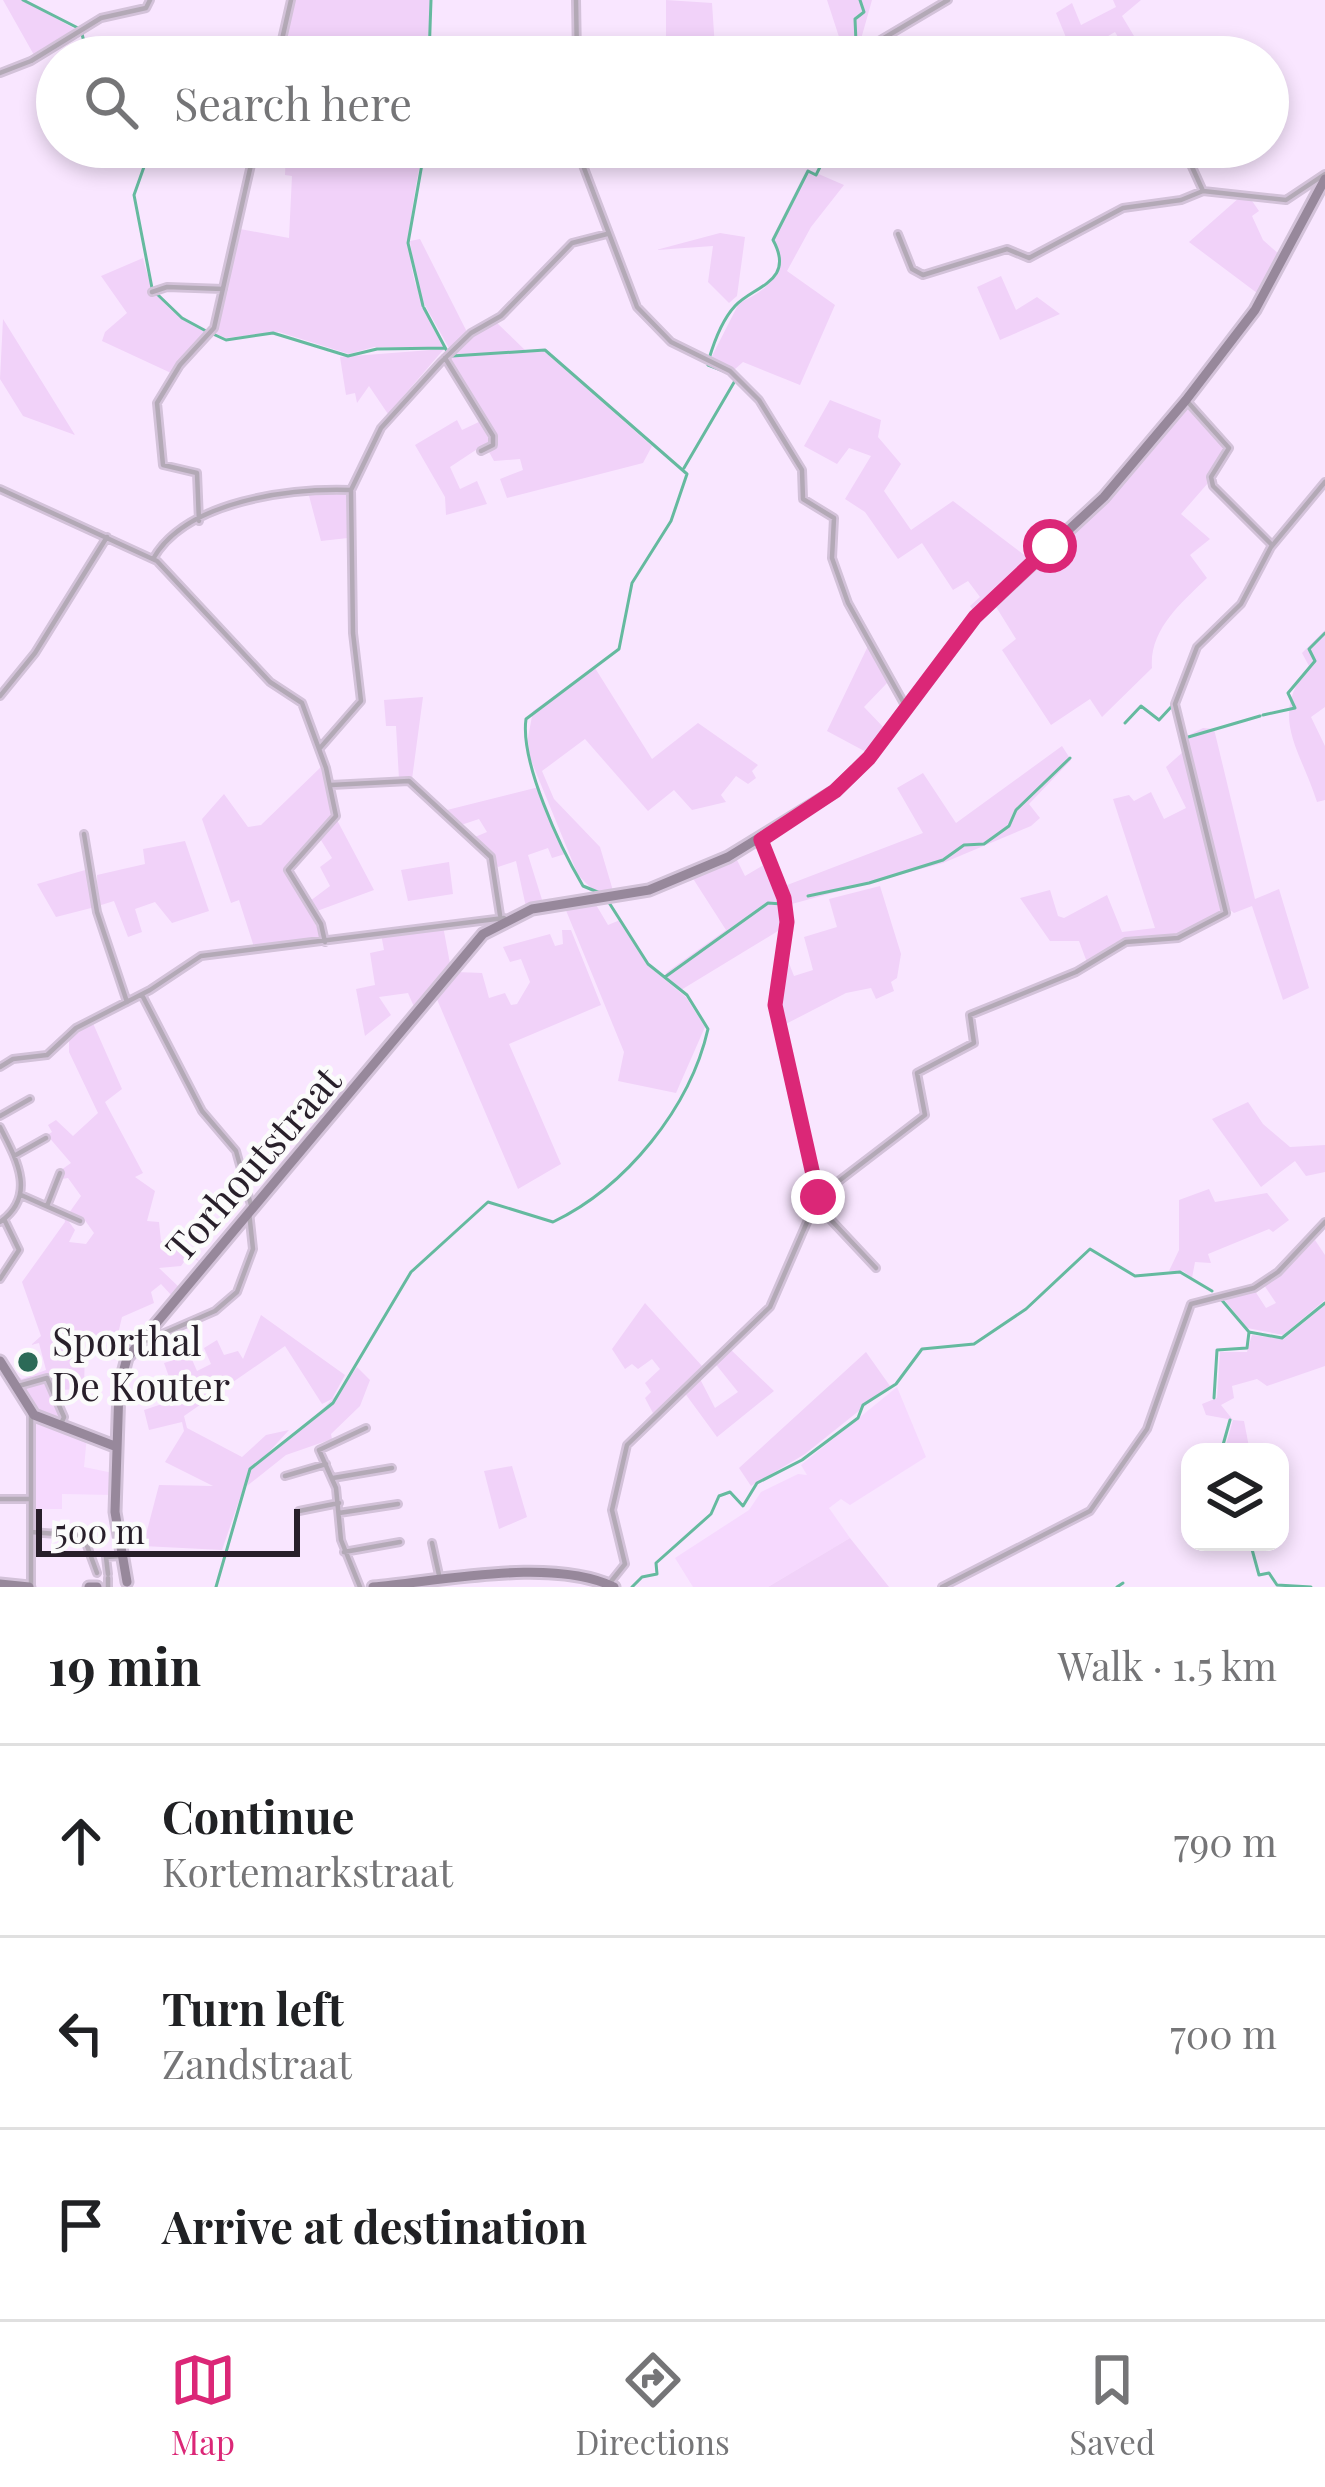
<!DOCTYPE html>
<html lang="en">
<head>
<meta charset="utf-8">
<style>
  :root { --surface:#fff; --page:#f2f2f2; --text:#202124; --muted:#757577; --line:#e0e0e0; --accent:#db2777 }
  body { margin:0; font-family:"Playfair Display",serif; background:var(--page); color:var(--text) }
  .controls { position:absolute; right:36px; bottom:36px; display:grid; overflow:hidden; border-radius:24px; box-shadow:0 6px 18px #0003 }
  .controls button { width:108px; height:108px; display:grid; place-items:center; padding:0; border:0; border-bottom:3px solid var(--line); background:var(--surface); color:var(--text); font:60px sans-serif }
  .scale { position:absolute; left:36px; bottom:30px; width:264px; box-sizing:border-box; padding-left:12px; border:6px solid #281f2a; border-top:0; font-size:33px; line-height:42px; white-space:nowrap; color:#281f2a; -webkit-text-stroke:9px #fbfbfb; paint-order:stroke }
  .stop { position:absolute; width:36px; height:36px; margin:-27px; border:9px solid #db2777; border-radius:50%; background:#fff }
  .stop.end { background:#db2777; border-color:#fff; box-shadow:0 3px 12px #0008 }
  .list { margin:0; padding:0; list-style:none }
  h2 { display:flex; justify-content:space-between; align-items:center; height:156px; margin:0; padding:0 48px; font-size:51px }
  h2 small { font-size:39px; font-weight:400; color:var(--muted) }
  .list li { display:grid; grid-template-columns:78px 1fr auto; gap:36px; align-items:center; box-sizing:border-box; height:192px; padding:0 48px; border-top:3px solid var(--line) }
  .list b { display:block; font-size:45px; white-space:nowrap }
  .list p { margin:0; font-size:39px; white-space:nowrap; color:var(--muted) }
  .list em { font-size:39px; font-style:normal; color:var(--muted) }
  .icon { flex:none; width:66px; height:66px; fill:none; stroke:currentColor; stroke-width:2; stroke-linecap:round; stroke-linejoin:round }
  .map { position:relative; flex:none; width:1325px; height:1587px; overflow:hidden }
  .search { position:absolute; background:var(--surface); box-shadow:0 6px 18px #0003; left:36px; right:36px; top:36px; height:132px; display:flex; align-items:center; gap:30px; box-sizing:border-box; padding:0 42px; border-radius:66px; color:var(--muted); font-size:45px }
  .sheet { height:732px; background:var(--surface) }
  nav { display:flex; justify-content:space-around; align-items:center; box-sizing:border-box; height:168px; border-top:3px solid var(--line); background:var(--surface); font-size:33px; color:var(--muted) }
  nav a { display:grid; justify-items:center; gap:6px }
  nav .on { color:var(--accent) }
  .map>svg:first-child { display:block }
  .built { fill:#f6d9fe }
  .green { fill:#f1d2f9 }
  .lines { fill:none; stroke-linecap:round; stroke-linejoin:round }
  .stream { stroke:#65ba9f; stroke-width:3 }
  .street-casing { stroke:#d3c2d9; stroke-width:10 }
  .secondary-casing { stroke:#d3c2d9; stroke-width:15 }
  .street { stroke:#b3a9b6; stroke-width:4.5 }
  .secondary { stroke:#97889b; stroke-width:9 }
  .route { stroke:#db2777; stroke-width:15 }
  .poi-dot { fill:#2c6a57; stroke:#fbfbfb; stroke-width:4.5 }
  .labels { text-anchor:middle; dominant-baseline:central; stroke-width:9; stroke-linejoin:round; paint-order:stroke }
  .street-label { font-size:39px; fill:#281f2a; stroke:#fbfbfb }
  .poi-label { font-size:39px; fill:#281f2a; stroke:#fbfbfb; text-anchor:start }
</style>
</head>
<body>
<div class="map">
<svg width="1325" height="1587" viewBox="0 0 1325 1587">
  <rect width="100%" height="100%" fill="#f9e6ff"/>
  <path class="built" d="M897 1387 926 1457 850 1505 841 1499 829 1508 850 1538 768 1587H693L675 1558 749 1510 761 1492 798 1474 807 1475 801 1465Z
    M33 1417 87 1436 84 1467 113 1473 112 1495 62 1494V1509H33Z"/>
  <path class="green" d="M3 0H22L77 30 34 55Z
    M293 0H430L428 57H280Z
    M666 0 712 3 715 48 690 44 687 57H666Z
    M827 0H872L856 57H836L848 45 841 43Z
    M1113 0H1141L1122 16 1137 41 1124 47 1115 32 1098 42 1102 57H1074L1056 13 1072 3 1081 25 1116 7Z
    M270 147H423C407 238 397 262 443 347H374L349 354 279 332 226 338 214 333 240 229 289 238 292 176 285 175 286 150Z
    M807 169 844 185 811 227 787 271 835 305 800 385 743 362 734 370 710 360 739 303C767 291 792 270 772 238Z
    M1240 197 1250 198 1259 211 1252 216 1263 240 1280 255 1261 296 1189 242Z
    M720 233 745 237 737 296 729 303 708 282 713 246 656 250Z
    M420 239 468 334 450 350 417 291 410 241Z
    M143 258C151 297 173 317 209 334L171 373 102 341 105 332 127 313 101 276Z
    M1001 276 1016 310 1037 297 1060 314 1000 340 977 287Z
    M3 319 75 435 23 416 0 379Z
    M496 322 527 352 544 351 652 446 643 463 507 498 500 479 523 470 520 459 494 461 488 450 496 444V436L448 358 473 333Z
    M444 349 388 414 369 386 357 403 355 393 346 395 340 357Z
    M830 400 881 420 878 437 901 464 884 491 911 530 953 501 1031 560 976 614 970 606 980 597 968 581 953 590 922 543 898 559 865 512 845 499 871 456 849 448 837 464 804 446Z
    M1187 404 1226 448 1208 483 1181 514 1210 539 1190 555 1207 578C1181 603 1149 630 1152 668L1102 717 1090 699 1051 725 1002 650 1016 639 993 602 1104 505Z
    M457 420 462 430 483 420 491 440 450 467 460 489 477 481 487 504 446 515 445 497 415 445Z
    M308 492 349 493 348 538 321 541Z
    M1325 630V707L1311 717 1325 746V800L1317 802C1300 748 1268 717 1309 666L1302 653Z
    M868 646 888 682 864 707 886 730 868 753 827 731Z
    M595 668 652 759 698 723 758 765 752 771 756 778 748 784 736 776 721 795 726 802 692 810 674 790 648 811 585 739 542 771 554 799 600 847 614 894 592 889 578 875 526 748 533 711Z
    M423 697 412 779H399L396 726H386L384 700Z
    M1203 728 1214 729 1255 899 1279 889 1309 988 1283 1000 1252 906 1234 913 1229 909 1187 736Z
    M1062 746 1071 760 1029 804 1040 818 1031 826 943 863 788 905 782 887 923 833 897 788 923 773 956 823Z
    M1184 751 1224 914 1180 937 1127 941 1088 965 1079 941H1050L1020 898 1050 890 1058 916 1064 918 1107 895 1122 932 1155 928 1113 799 1129 795 1134 801 1151 792 1164 819 1186 808 1166 767Z
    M322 766 332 818 286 870 323 938 254 947 239 900 231 903 202 819 224 794 248 827 261 825Z
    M539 787 565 854 552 858 548 848 528 855 543 903 526 907 516 861 498 867 470 839 487 832 479 819 458 826 443 811Z
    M337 820 374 890 317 911 310 901 330 886 320 867 332 858 319 837Z
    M185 841 209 911 172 923 155 902 135 909 142 932 128 937 114 901 98 906 97 875 145 864 143 849Z
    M736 858 745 876 767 863 782 897 783 928 681 990 664 977 667 972 726 930 692 877Z
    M449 862 453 894 408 901 401 870Z
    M92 868 95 907 56 917 37 884Z
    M880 886 901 954 897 978 891 982 894 991 876 999 871 988 846 993 780 1027 777 989 783 948 794 976 813 970 804 937 837 927 829 899Z
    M595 903 608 925 620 920 647 965 686 997 705 1027 676 1093 618 1081 624 1052 565 908Z
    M443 926 451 969 415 1009 408 993 379 997 391 1015 365 1036 356 989 375 985 370 953 384 950 381 934Z
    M562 930H571L601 1005 509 1044 561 1164 518 1189 436 997 457 972 482 973 489 998 505 993 511 1005 517 1004 530 982 521 959 510 962 503 947 550 934 555 946 563 944Z
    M92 1021 122 1089 105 1102 143 1173 135 1177 155 1191 147 1221 159 1222 161 1241H181L200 1262 189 1255 181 1266 159 1268 180 1288 172 1296 161 1284 151 1292 154 1303 122 1317 118 1334 110 1330 85 1348 84 1389 58 1390 67 1422 35 1410 10 1371 22 1379 46 1370 39 1343 31 1345 41 1336 22 1282 65 1222 64 1215 75 1230 69 1242 86 1244 94 1233 84 1219 69 1213 81 1196 68 1178 62 1179 61 1170 71 1163 47 1135 52 1132 48 1125 56 1120 73 1136 98 1113 69 1052V1037Z
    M1248 1102 1263 1124 1290 1147 1325 1145V1172L1306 1176 1295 1161 1261 1187 1212 1119Z
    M1209 1189 1215 1202 1267 1193 1289 1220 1273 1232 1269 1229 1208 1254 1211 1263 1195 1262 1192 1278 1183 1271H1169L1179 1250V1200Z
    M1315 1240 1325 1255V1300L1283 1335 1247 1328 1222 1297 1255 1291 1266 1308 1276 1303 1264 1285Z
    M645 1303 702 1366 654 1415 645 1398 651 1392 645 1383 660 1369 652 1359 638 1369 632 1364 625 1369 612 1349Z
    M1325 1305V1366L1267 1386 1257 1379 1232 1386 1234 1398 1221 1405 1233 1420 1244 1421 1250 1452H1224L1233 1420 1206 1415 1202 1404 1217 1398 1220 1352H1247L1252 1335 1284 1339Z
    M261 1315 345 1375 332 1399 322 1404 285 1346 184 1416 187 1428 242 1457 266 1435 289 1430 257 1465C296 1433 329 1410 357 1367L370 1380 360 1406 331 1434 332 1439 286 1455 247 1486 251 1466 222 1550 143 1546 159 1485 213 1486 165 1462 184 1431 182 1422 149 1430 144 1410 177 1399 164 1363 190 1355 197 1371 211 1364 204 1348 217 1340 224 1355 238 1351 243 1359Z
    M729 1348 774 1391 717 1437 684 1392 699 1377 715 1408 738 1392 714 1362Z
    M866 1352 890 1386 805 1454 751 1486 739 1468Z
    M512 1466 527 1517 499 1529 484 1471Z
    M850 1538 889 1587H768Z"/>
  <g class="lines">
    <path class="stream" d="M23 0 78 28
      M82 34 88 57
      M856 42 855 19 864 12 860 0
      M856 51V57
      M429 57 431 0
      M142 147 145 164 134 195 152 288
      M157 294 182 318 206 331
      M423 306 408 243 425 147
      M424 308 448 353
      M213 334 226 340 273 333 348 356 377 349 445 348
      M452 356 545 350 687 474 671 521 632 583 619 649 526 719C520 762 560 847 583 886L600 893
      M709 359C714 342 723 319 735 306 753 286 796 282 773 240L808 171 816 175 830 147
      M708 365 729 373
      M684 468 736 379
      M1263 715 1295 708 1288 693 1315 661 1309 649 1325 633
      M1125 723 1141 706 1159 720 1172 706
      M1185 738 1260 716
      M808 896 869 883 943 860 964 845 984 844 1009 826 1016 810 1070 758
      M665 977 768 903 782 904
      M1220 1298 1249 1332 1282 1338 1325 1303
      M1214 1398 1217 1350 1247 1348 1249 1332
      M1221 1452 1230 1420
      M1250 1542 1259 1575 1269 1573 1277 1585 1311 1587
      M216 1587 250 1469 333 1403 411 1272 488 1202 553 1222C626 1187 690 1108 708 1029L687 995 648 964 608 901
      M632 1587 642 1577 657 1574 656 1563 711 1514 719 1496 730 1492 743 1506 757 1483 802 1460 858 1418 863 1405 896 1384 922 1349 974 1344 1026 1309 1090 1249 1135 1276 1180 1272 1212 1291
      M1117 1587 1123 1583"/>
    <g class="street-casing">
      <path id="street" d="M576 0 577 57
        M835 55 842 46 872 45 948 0
        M278 57 291 0
        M0 73 31 61 101 18 146 8 150 0
        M576 147 637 307 671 342 730 371 759 400 802 470 803 499 834 518 832 558 848 603 906 707
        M1183 147 1203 191
        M898 234 912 269 923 275 1007 249 1029 258 1123 208 1181 200 1203 191 1286 200 1325 174
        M152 292 167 287 223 289
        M445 358 493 436V445L481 451
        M1186 400 1229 448 1211 477 1213 486 1272 545
        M0 489 157 561 270 682 302 703 326 768 336 816 288 870 321 924 325 942
        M199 521 197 473 163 465 157 403 180 365 214 328 255 147
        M153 559C186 500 292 488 351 490L381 428 441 362 471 333 501 316 572 243 607 234
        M0 696 35 653 107 537
        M320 748 361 701 353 633 351 490
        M331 785 409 781 491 857 500 915
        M84 834 97 912 127 1002
        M761 840 784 897 787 922 775 1005 818 1196
        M142 995 202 1111 236 1151 251 1205
        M0 1067 13 1059 47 1055 76 1028 150 990 201 956 504 918
        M0 1116 30 1099
        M0 1127C17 1160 37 1196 0 1222
        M14 1156 46 1138
        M21 1195 80 1221
        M816 1204 876 1268
        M47 1206 60 1173
        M0 1279 19 1250 4 1219
        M139 1344 215 1311 237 1292 253 1249 249 1212
        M15 1387 47 1378 64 1417 61 1424
        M31 1413V1587
        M285 1476 326 1464
        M333 1478 392 1468
        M0 1499H30
        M299 1511 339 1503
        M339 1513 398 1504
        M31 1532 83 1536
        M86 1543 97 1573
        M432 1543 439 1575
        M344 1552 400 1542
        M108 1574 106 1557 119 1556
        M609 1584 625 1564 612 1510 627 1445 770 1307 818 1197 925 1115 917 1073 974 1043 970 1015 1076 972 1126 942 1178 938 1226 913 1175 704 1197 647 1241 604 1271 547 1325 482
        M108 1587V1578
        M360 1587 341 1540 336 1488 319 1450 366 1428
        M942 1587 1090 1511 1147 1429 1191 1304 1254 1288 1278 1272 1325 1222"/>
    </g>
    <g class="secondary-casing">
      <path id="secondary" d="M0 1361 34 1415 117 1447
        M127 1582 115 1512 119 1388 127 1358 483 934 532 909 649 890 728 857 835 791 869 758 975 617 1104 497 1186 400 1255 310 1325 179
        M0 1584 29 1587
        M89 1587H97
        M373 1587C442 1581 552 1557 614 1587"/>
    </g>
    <use href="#street" class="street"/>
    <use href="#secondary" class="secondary"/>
  </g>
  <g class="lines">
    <path class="route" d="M818 1197 775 1005 787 922 784 898 761 840 835 791 869 758 975 617 1050 546"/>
  </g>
  <circle class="poi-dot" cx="28" cy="1362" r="12"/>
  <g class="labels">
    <g class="street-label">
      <text transform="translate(252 1163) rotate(-49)">Torhoutstraat</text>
    </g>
    <g class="poi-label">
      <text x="52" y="1340">Sporthal<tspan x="52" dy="45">De Kouter</tspan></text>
    </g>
  </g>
</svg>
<div class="controls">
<button><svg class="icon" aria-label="layers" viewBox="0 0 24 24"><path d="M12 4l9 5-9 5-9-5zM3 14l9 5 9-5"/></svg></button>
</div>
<div class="scale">500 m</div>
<div class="stop" style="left:1050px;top:546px"></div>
<div class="stop end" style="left:818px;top:1197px"></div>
<div class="search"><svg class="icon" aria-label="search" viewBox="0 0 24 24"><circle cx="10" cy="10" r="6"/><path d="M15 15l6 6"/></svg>Search here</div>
</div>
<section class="sheet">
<h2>19 min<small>Walk · 1.5 km</small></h2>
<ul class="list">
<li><svg class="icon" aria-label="ahead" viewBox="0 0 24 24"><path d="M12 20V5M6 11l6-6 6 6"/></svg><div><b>Continue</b><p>Kortemarkstraat</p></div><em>790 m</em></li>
<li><svg class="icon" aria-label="left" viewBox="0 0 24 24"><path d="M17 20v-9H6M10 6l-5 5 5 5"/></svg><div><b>Turn left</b><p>Zandstraat</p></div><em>700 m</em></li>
<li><svg class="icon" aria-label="arrive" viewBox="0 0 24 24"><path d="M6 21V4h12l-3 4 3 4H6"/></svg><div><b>Arrive at destination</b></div></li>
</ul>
</section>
<nav>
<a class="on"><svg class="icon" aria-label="map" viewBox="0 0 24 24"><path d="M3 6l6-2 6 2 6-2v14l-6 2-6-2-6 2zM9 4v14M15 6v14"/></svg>Map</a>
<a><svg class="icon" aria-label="directions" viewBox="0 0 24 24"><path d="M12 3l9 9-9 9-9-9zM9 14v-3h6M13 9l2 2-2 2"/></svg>Directions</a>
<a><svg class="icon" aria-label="saved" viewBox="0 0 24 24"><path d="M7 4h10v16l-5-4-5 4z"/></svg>Saved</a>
</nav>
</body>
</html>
